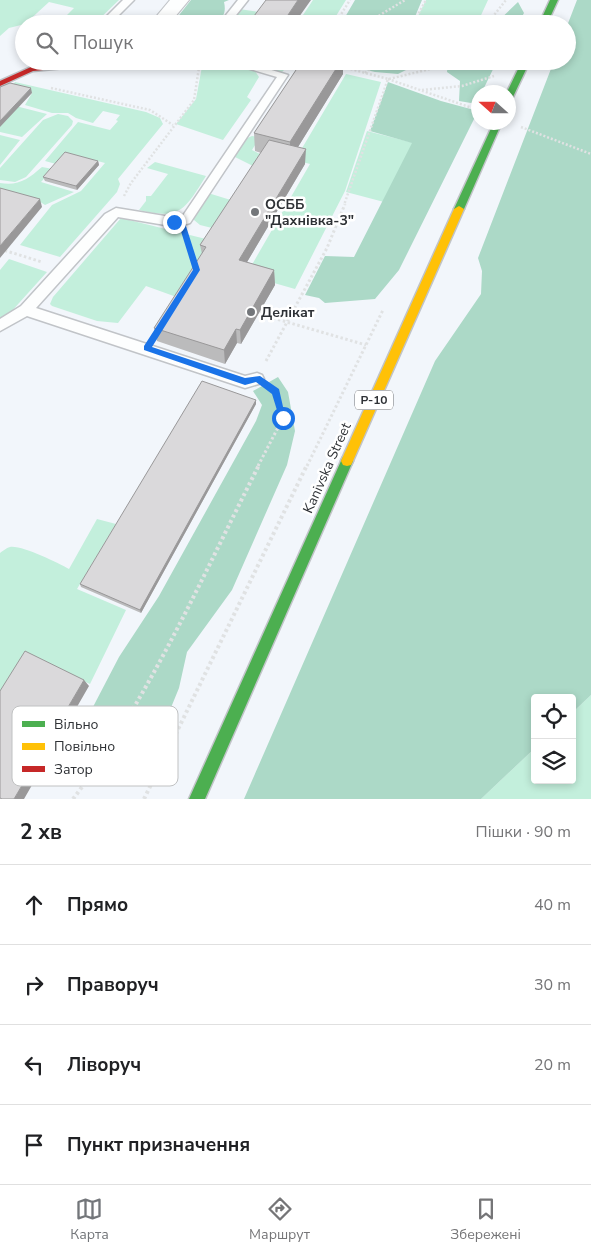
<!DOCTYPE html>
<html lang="uk">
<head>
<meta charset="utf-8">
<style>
  :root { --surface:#fff; --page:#f2f2f2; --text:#202124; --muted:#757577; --line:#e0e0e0; --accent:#73767a }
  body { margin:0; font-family:"Nunito Sans",sans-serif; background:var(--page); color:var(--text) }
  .controls { position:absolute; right:15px; bottom:15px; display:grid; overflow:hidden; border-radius:5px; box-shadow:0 2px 8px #0003 }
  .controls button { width:45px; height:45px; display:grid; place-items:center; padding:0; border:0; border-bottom:1px solid var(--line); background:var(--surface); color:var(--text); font:25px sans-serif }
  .compass { position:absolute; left:471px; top:85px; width:45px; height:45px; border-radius:50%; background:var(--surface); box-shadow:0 2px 8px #0003; rotate:291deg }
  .stop { position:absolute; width:15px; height:15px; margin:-11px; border:4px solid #1a73e8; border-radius:50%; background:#fff }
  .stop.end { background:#1a73e8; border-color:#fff; box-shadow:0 1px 5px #0008 }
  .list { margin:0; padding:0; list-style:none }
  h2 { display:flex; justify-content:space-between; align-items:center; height:65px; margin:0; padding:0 20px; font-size:21px }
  h2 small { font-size:16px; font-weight:400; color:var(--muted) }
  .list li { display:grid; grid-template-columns:32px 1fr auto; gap:15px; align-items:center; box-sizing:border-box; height:80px; padding:0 20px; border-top:1px solid var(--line) }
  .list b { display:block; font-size:19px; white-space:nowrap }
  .list em { font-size:16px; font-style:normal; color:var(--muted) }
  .icon { flex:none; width:28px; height:28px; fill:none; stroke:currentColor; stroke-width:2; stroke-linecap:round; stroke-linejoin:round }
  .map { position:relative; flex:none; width:591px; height:799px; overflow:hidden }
  .search { position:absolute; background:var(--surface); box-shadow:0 2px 8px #0003; left:15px; right:15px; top:15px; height:55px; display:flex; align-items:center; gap:12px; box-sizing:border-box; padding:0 18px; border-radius:28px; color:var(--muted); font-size:19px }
  .sheet { height:385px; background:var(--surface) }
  nav { display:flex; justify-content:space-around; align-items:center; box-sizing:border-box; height:70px; border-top:1px solid var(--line); background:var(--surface); font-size:14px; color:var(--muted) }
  nav a { display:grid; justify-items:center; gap:2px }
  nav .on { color:var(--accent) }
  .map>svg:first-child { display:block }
  .green { fill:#c3efdc }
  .forest { fill:#acd9c7 }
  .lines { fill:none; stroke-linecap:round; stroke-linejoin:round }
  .lane-casing { stroke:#c1c4c8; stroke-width:3 }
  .street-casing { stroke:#c1c4c8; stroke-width:2 }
  .fast-casing { stroke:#c1c4c8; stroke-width:3 }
  .slow-casing { stroke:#c1c4c8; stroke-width:3 }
  .jam-casing { stroke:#c1c4c8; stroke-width:3 }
  .path-far2 { stroke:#e0e2e3; stroke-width:2.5; stroke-dasharray:2 2; stroke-linecap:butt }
  .path-far1 { stroke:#e0e2e3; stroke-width:3; stroke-dasharray:2.5 2.5; stroke-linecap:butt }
  .path { stroke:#e0e2e3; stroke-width:4; stroke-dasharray:3 3; stroke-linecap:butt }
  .lane { fill:#fdfefe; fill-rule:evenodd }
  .street { fill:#fdfefe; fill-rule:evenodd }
  .fast { fill:#4caf50; fill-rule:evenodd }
  .slow { fill:#ffc107; fill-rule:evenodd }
  .jam { fill:#c62828; fill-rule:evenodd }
  .wall { fill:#bbbbbc }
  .shaded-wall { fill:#999899 }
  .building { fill:#dad9db; stroke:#999899 }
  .route { fill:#1a73e8 }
  .poi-dot { fill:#73767a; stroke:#fff; stroke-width:2 }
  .labels { text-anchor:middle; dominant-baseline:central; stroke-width:5; stroke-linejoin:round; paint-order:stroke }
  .shield { fill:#fff; stroke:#6d6f72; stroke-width:1 }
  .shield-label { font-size:12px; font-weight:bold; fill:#2e3135 }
  .poi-label { font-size:14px; font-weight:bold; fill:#2e3135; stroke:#fff; text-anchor:start }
  .street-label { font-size:14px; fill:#2e3135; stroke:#fff }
  .key { fill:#fff; stroke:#c0c1c2; stroke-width:1 }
  .key-label { font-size:14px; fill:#2e3135 }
</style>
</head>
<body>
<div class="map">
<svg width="591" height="799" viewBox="0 0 591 799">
  <rect width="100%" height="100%" fill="#f2f6fb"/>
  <path class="green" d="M0 0H119L94 24H58L74 8 49 2 25 24 9 28 0 36Z
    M313 0H346L331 24H297Z
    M426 0H488L477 24H414Z
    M239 9 265 13 257 24H230Z
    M203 61H218L250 69 255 71 259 77 247 97 251 100 223 140 176 124 196 99Z
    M233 61H293L282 72Z
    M346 74 381 82 345 191 295 289 246 275 310 164 295 160Z
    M15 82 146 112 160 118 163 124 118 179 120 184 117 192 60 257 20 245 52 205 81 191 105 163 67 153 56 164 45 161 78 122 110 130 118 121 116 120 120 115 103 111 93 123 76 118 68 113H52L25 105 32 93 10 88Z
    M0 102 47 114 22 137 0 132Z
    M58 114 68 116 73 121 72 125 26 177 15 182 0 180V168L43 120Z
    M367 131 414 143 384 202 346 192Z
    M0 135 20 140 0 165Z
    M252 136 260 137 252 150 264 156 255 167 235 157 245 139Z
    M155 162 206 176C184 211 180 220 139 210L146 201V196H151L168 174 147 168Z
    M42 167 53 169 41 182 74 192 45 205 34 198 0 191V183C19 186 28 179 42 167Z
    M208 193 234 201 216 229 200 225 194 220 193 216Z
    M121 218 210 240 198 260 182 299 146 286 118 323 97 321 52 306 50 304 53 297Z
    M9 259 47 272 10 313 0 319V270Z
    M97 519 116 524 77 589 126 610 90 684 31 657 0 705V553C3 551 6 548 10 547 22 545 58 563 69 569Z
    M591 695V799H481L535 748V780H572V713Z"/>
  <path class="forest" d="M191 0H229L224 2C231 32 190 24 172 24Z
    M355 0H422L412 24H341Z
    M577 0H591V695L572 713V698H535V748L481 799H244L435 361 481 294 482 271 478 258 554 61H567V26Z
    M518 2 524 13 518 24H495Z
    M329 61H424L398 74 375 72Z
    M448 61H497L482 92H478L477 104 459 101 460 81 447 72Z
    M388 82 441 101 478 111 399 270 375 299 325 303 319 298 305 295 325 256 354 257 412 143 370 131Z
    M278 377 288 392 295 431 287 465 232 590 187 652 179 688 161 732 133 764 86 744 82 728 119 657 159 596 256 421 262 405 253 391Z"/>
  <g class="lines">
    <g class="lane-casing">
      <path id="lane" d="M123 0H134L110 24H99Z
        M238 0H248L229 24H219Z
        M223 61H242L288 75 190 223 177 227 118 217 36 308 245 376 257 373 262 375 264 379 262 383 245 388 27 316 0 331V319L21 306 105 214 116 208 177 218 182 217 277 77Z"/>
    </g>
    <g class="street-casing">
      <path id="street" d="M170 0H189L169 24H150Z"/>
    </g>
    <g class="fast-casing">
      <path id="fast" d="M550 0H558L547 24H539Z
        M522 61H530L512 99 508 101V92H507Z
        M494 122H502L464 209 462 211H456L454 209Z
        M347 456 351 457 353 461 205 799H189L341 461 343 457Z"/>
    </g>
    <g class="slow-casing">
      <path id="slow" d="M459 206 464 209 353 461 351 465 347 466 343 465 341 461 454 209Z"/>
    </g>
    <g class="jam-casing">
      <path id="jam" d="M89 61H121L117 63 33 71 0 86V81L31 67Z"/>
    </g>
    <path class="path-far2" d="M335 24 350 0
      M365 24 405 0
      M413 24 426 0
      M487 24 506 0
      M295 64 301 61
      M339 66 388 79 344 205
      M365 73 380 61
      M388 79 478 110
      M389 79 447 65 451 61
      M51 88 150 110 173 125
      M422 90 462 86 494 76
      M521 127 591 154
      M124 196 131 183 194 100 200 61"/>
    <path class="path-far1" d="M186 237 196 267
      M0 249 42 262
      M260 311 273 318 366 345
      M266 361 327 248 345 204
      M258 466 283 418 276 392 273 389
      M307 466 383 310"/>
    <path class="path" d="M73 799C149 699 202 577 259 465
      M144 799 307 465"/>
    <use href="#lane" class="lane"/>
    <use href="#street" class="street"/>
    <use href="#fast" class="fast"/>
    <use href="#slow" class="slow"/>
    <use href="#jam" class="jam"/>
  </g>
  <path class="wall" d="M302 61H343V74L298 147 305 164 247 262 274 270 275 285 241 344 237 343 225 364 157 341 154 328 202 254 200 245 261 153 255 151 254 133Z
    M98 161 99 165 77 190 45 181 43 177Z
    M256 400V404L141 613 81 587 80 584Z"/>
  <path class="shaded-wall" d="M298 0H311L294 24H282Z
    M341 61H343V74L290 160V142Z
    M31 88 32 93 0 127V121Z
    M306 149 305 164 240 274 239 260Z
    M98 161 99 165 77 190 76 186Z
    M40 199 42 207 0 258V246Z
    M274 270 275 285 241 344 240 330Z
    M236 329 237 343 225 364 224 350Z
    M256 400V404L141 613 140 610Z
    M84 680 89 686 24 799H14Z"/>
  <path class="building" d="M266 0H298L282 24H248Z
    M302 61H341L290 142 254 133Z
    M10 83 31 88 0 121V87Z
    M269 140 306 149 239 260 274 270 240 330 236 329 224 350 154 328 206 247 200 245Z
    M65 152 98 161 76 186 43 177Z
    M0 188 40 199 0 246Z
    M202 381 256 400 140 610 80 584Z
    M25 651 84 680 14 799H2L0 798V691Z"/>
  <path class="route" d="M174 220 185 223 200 270 152 347 245 378 260 376 279 389 286 420H280L272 394 256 382 245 385 144 350V346L193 270 179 225 170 222Z"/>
  <g class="poi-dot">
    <circle cx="255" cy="212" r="5"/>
    <circle cx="251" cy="312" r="5"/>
  </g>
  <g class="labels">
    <rect class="shield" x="355" y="390.5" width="38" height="19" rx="4"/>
    <g class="shield-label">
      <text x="374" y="400">Р-10</text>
    </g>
    <g class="poi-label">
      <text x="265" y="204">ОСББ<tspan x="265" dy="16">"Дахнівка-3"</tspan></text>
      <text x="261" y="312">Делікат</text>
    </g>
    <g class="street-label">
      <text transform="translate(327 468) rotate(-66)">Kanivska Street</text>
    </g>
  </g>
  <rect x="12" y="706" width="166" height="80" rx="8" class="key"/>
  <rect x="22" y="721" width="23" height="6" fill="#4caf50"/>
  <rect x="22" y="743" width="23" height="7" fill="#ffc107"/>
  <rect x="22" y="766" width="23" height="6" fill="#c62828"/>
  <g class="key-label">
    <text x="54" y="729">Вільно</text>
    <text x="54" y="751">Повільно</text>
    <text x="54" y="774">Затор</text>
  </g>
</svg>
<div class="controls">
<button><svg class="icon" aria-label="locate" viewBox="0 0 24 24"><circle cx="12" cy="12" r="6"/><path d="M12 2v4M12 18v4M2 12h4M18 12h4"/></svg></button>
<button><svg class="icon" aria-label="layers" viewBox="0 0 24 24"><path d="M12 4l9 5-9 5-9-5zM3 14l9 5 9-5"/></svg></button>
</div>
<svg class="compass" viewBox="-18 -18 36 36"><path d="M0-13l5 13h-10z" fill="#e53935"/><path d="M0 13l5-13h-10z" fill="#757577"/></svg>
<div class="stop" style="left:283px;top:418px"></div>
<div class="stop end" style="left:174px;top:222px"></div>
<div class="search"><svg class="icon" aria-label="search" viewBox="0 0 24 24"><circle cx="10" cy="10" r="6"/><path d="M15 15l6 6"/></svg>Пошук</div>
</div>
<section class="sheet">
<h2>2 хв<small>Пішки · 90 m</small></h2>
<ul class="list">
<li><svg class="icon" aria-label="ahead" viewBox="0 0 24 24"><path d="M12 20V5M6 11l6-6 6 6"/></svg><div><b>Прямо</b></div><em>40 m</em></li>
<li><svg class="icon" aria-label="right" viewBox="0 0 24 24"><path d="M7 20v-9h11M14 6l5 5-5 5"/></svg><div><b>Праворуч</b></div><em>30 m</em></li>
<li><svg class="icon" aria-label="left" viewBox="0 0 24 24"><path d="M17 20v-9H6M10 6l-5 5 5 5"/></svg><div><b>Ліворуч</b></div><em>20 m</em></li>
<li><svg class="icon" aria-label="arrive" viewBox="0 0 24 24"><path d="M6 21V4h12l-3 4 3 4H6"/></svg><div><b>Пункт призначення</b></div></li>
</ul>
</section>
<nav>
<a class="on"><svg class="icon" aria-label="map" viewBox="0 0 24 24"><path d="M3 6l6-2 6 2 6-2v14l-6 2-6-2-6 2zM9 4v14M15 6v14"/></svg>Карта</a>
<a><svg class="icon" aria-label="directions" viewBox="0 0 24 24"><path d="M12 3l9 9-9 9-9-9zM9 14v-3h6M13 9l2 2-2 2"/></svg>Маршрут</a>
<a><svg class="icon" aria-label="saved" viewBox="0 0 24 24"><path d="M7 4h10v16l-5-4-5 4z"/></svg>Збережені</a>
</nav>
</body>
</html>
